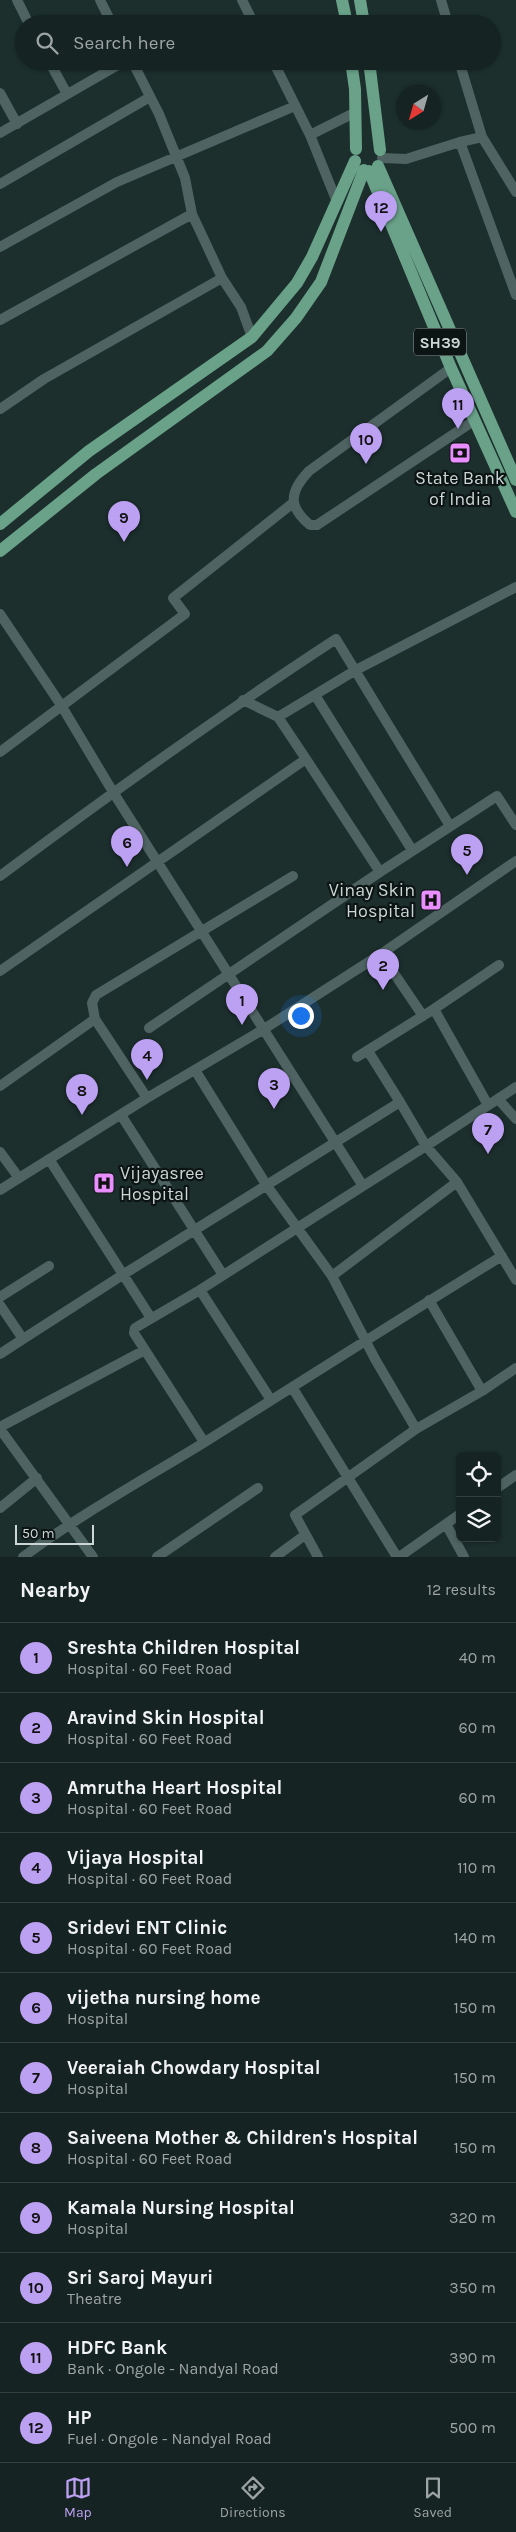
<!DOCTYPE html>
<html lang="en">
<head>
<meta charset="utf-8">
<style>
  :root { --surface:#152322; --page:#222f2f; --text:#f1f3f6; --muted:#9da4a5; --line:#344040; --accent:#bca0f2 }
  body { margin:0; font-family:Karla,sans-serif; background:var(--page); color:var(--text) }
  .controls { position:absolute; right:15px; bottom:15px; display:grid; overflow:hidden; border-radius:8px; box-shadow:0 1px 4px #0004 }
  .controls button { width:45px; height:45px; display:grid; place-items:center; padding:0; border:0; border-bottom:1px solid var(--line); background:var(--surface); color:var(--text); font:25px sans-serif }
  .compass { position:absolute; left:396px; top:85px; width:45px; height:45px; border-radius:50%; background:var(--surface); box-shadow:0 1px 4px #0004; rotate:217deg }
  .scale { position:absolute; left:15px; bottom:12px; width:79px; box-sizing:border-box; padding-left:5px; border:2px solid #cbd6d5; border-top:0; font-size:14px; line-height:18px; white-space:nowrap; color:#cbd6d5; -webkit-text-stroke:4px #0d1514; paint-order:stroke }
  .you { position:absolute; left:300px; top:1015px; width:18px; height:18px; margin:-12px; border:4px solid #fff; border-radius:50%; background:#1a73e8; box-shadow:0 0 0 8px #1a73e833 }
  .badge { display:grid; place-items:center; width:32px; height:32px; border-radius:50%; background:var(--accent); color:#111; font-size:16px; font-weight:700 }
  .pin { position:absolute; translate:-50% -41px; filter:drop-shadow(0 1px 2px #0008) }
  .pin::after { content:''; position:absolute; top:26px; width:18px; height:15px; background:inherit; clip-path:polygon(0 0,100% 0,50% 100%) }
  .list { margin:0; padding:0; list-style:none }
  h2 { display:flex; justify-content:space-between; align-items:center; height:65px; margin:0; padding:0 20px; font-size:21px }
  h2 small { font-size:16px; font-weight:400; color:var(--muted) }
  .list li { display:grid; grid-template-columns:32px 1fr auto; gap:15px; align-items:center; box-sizing:border-box; height:70px; padding:0 20px; border-top:1px solid var(--line) }
  .list b { display:block; font-size:19px; white-space:nowrap }
  .list p { margin:0; font-size:16px; white-space:nowrap; color:var(--muted) }
  .list em { font-size:16px; font-style:normal; color:var(--muted) }
  .icon { flex:none; width:28px; height:28px; fill:none; stroke:currentColor; stroke-width:2; stroke-linecap:round; stroke-linejoin:round }
  .map { position:relative; flex:none; width:516px; height:1557px; overflow:hidden }
  .search { position:absolute; background:var(--surface); box-shadow:0 1px 4px #0004; left:15px; right:15px; top:15px; height:55px; display:flex; align-items:center; gap:12px; box-sizing:border-box; padding:0 18px; border-radius:28px; color:var(--muted); font-size:19px }
  .sheet { height:905px; background:var(--surface) }
  nav { display:flex; justify-content:space-around; align-items:center; box-sizing:border-box; height:70px; border-top:1px solid var(--line); background:var(--surface); font-size:14px; color:var(--muted) }
  nav a { display:grid; justify-items:center; gap:2px }
  nav .on { color:var(--accent) }
  .map>svg:first-child { display:block }
  .lines { fill:none; stroke-linecap:round; stroke-linejoin:round }
  .minor { stroke:#4f6462; stroke-width:10 }
  .major { stroke:#69a289; stroke-width:12 }
  .labels { text-anchor:middle; dominant-baseline:central; stroke-width:4.5; stroke-linejoin:round; paint-order:stroke }
  .shield { fill:#0d1514; stroke:#929c9b; stroke-width:1 }
  .shield-label { font-size:16px; font-weight:bold; fill:#cbd6d5 }
  .poi-label { font-size:18px; fill:#cbd6d5; stroke:#0d1514 }
</style>
</head>
<body>
<div class="map">
<svg width="516" height="1557" viewBox="0 0 516 1557">
  <rect width="100%" height="100%" fill="#1c2f2d"/>
  <g class="lines">
    <path class="minor" d="M17 0 29 24
      M100 0 112 24
      M242 0 254 24
      M441 0 448 24
      M49 61 67 94
      M132 61 159 114 185 178 192 214 222 278 241 307 252 337
      M273 61 310 135 337 202
      M459 61 482 137 516 192
      M0 93 17 124
      M0 133 125 61
      M310 135 356 112
      M482 137 460 142 516 295
      M382 158 406 159 460 142
      M0 184 150 97
      M0 247 117 182 295 106
      M0 320 192 214
      M451 368 309 471C290 491 287 506 310 525H317L475 420
      M0 409 44 379 222 278
      M0 614 61 705 113 792 363 1186 426 1146 457 1182 516 1280
      M315 695 412 850
      M243 700 278 717
      M0 752 185 614 173 598 293 503
      M306 759 278 717 356 670 516 587
      M0 876C110 794 221 714 336 639L450 826
      M381 954 423 1016
      M0 971 306 759 380 872 497 796 516 825
      M434 1009 488 1105
      M95 1019 92 1003 96 995 293 876
      M149 1028 380 872
      M368 1051 400 1102
      M357 1057 434 1009 499 965
      M195 1070 267 1186 332 1276 375 1359 416 1429
      M0 1086 95 1019 147 1098
      M498 1099 516 1119
      M121 1115 223 1275
      M0 1152 19 1178
      M49 1159 151 1318
      M0 1190 147 1098 264 1029 381 954 516 861
      M332 1276 457 1182
      M200 1290 271 1400
      M0 1297 49 1266
      M429 1300 482 1391
      M0 1305 23 1339 124 1274 400 1102 426 1146 516 1087
      M0 1354 23 1339
      M292 1387 397 1557
      M0 1427 145 1350
      M0 1429 93 1557
      M204 1442 134 1333 135 1328 200 1290 363 1186
      M497 1488 516 1475
      M0 1508 37 1478
      M446 1524 464 1557
      M23 1557C81 1514 143 1480 205 1442 304 1380 402 1317 502 1256
      M157 1557 258 1488
      M275 1557 305 1535
      M318 1557 295 1515 416 1429 482 1391 516 1368
      M399 1557 460 1514"/>
    <path class="major" d="M342 0 347 24
      M360 0 364 24
      M351 61 355 89 356 149
      M369 61 380 150
      M378 166 516 480
      M369 171 451 368 516 512
      M0 524 89 451 252 337 297 283 312 257 355 161
      M0 551 96 474 267 351 296 318 321 282 364 170"/>
  </g>
  <defs>
    <g id="bank-square" transform="scale(1.125)"><rect x="-9" y="-9" width="18" height="18" rx="4" fill="#e98efe" stroke="#0d1514"/><path d="M-6-4H6V4H-6ZM0-2.3a2.3 2.3 0 1 0 0 4.6a2.3 2.3 0 1 0 0-4.6Z" fill="#111"/></g>
    <g id="hospital-square" transform="scale(1.125)"><rect x="-9" y="-9" width="18" height="18" rx="4" fill="#e98efe" stroke="#0d1514"/><path d="M-5-5h3v3.5h4V-5h3V5h-3V1.5h-4V5h-3Z" fill="#111"/></g>
  </defs>
  <g fill-rule="evenodd">
    <use href="#bank-square" x="460" y="453"/>
    <use href="#hospital-square" x="431" y="900"/>
    <use href="#hospital-square" x="104" y="1183"/>
  </g>
  <g class="labels">
    <rect class="shield" x="414" y="328.5" width="52" height="27" rx="4"/>
    <g class="shield-label">
      <text x="440" y="342">SH39</text>
    </g>
    <g class="poi-label">
      <text x="460" y="478">State Bank<tspan x="460" dy="21">of India</tspan></text>
      <text x="415" y="890" text-anchor="end">Vinay Skin<tspan x="415" dy="21">Hospital</tspan></text>
      <text x="120" y="1173" text-anchor="start">Vijayasree<tspan x="120" dy="21">Hospital</tspan></text>
    </g>
  </g>
</svg>
<div class="controls">
<button><svg class="icon" aria-label="locate" viewBox="0 0 24 24"><circle cx="12" cy="12" r="6"/><path d="M12 2v4M12 18v4M2 12h4M18 12h4"/></svg></button>
<button><svg class="icon" aria-label="layers" viewBox="0 0 24 24"><path d="M12 4l9 5-9 5-9-5zM3 14l9 5 9-5"/></svg></button>
</div>
<svg class="compass" viewBox="-18 -18 36 36"><path d="M0-13l5 13h-10z" fill="#e53935"/><path d="M0 13l5-13h-10z" fill="#9da4a5"/></svg>
<div class="scale">50 m</div>
<div class="you"></div>
<div class="pin badge" style="left:242px;top:1025px">1</div>
<div class="pin badge" style="left:383px;top:990px">2</div>
<div class="pin badge" style="left:274px;top:1109px">3</div>
<div class="pin badge" style="left:147px;top:1080px">4</div>
<div class="pin badge" style="left:467px;top:875px">5</div>
<div class="pin badge" style="left:127px;top:867px">6</div>
<div class="pin badge" style="left:488px;top:1154px">7</div>
<div class="pin badge" style="left:82px;top:1115px">8</div>
<div class="pin badge" style="left:124px;top:542px">9</div>
<div class="pin badge" style="left:366px;top:464px">10</div>
<div class="pin badge" style="left:458px;top:429px">11</div>
<div class="pin badge" style="left:381px;top:232px">12</div>
<div class="search"><svg class="icon" aria-label="search" viewBox="0 0 24 24"><circle cx="10" cy="10" r="6"/><path d="M15 15l6 6"/></svg>Search here</div>
</div>
<section class="sheet">
<h2>Nearby<small>12 results</small></h2>
<ul class="list">
<li><span class="badge">1</span><div><b>Sreshta Children Hospital</b><p>Hospital · 60 Feet Road</p></div><em>40 m</em></li>
<li><span class="badge">2</span><div><b>Aravind Skin Hospital</b><p>Hospital · 60 Feet Road</p></div><em>60 m</em></li>
<li><span class="badge">3</span><div><b>Amrutha Heart Hospital</b><p>Hospital · 60 Feet Road</p></div><em>60 m</em></li>
<li><span class="badge">4</span><div><b>Vijaya Hospital</b><p>Hospital · 60 Feet Road</p></div><em>110 m</em></li>
<li><span class="badge">5</span><div><b>Sridevi ENT Clinic</b><p>Hospital · 60 Feet Road</p></div><em>140 m</em></li>
<li><span class="badge">6</span><div><b>vijetha nursing home</b><p>Hospital</p></div><em>150 m</em></li>
<li><span class="badge">7</span><div><b>Veeraiah Chowdary Hospital</b><p>Hospital</p></div><em>150 m</em></li>
<li><span class="badge">8</span><div><b>Saiveena Mother &amp; Children's Hospital</b><p>Hospital · 60 Feet Road</p></div><em>150 m</em></li>
<li><span class="badge">9</span><div><b>Kamala Nursing Hospital</b><p>Hospital</p></div><em>320 m</em></li>
<li><span class="badge">10</span><div><b>Sri Saroj Mayuri</b><p>Theatre</p></div><em>350 m</em></li>
<li><span class="badge">11</span><div><b>HDFC Bank</b><p>Bank · Ongole - Nandyal Road</p></div><em>390 m</em></li>
<li><span class="badge">12</span><div><b>HP</b><p>Fuel · Ongole - Nandyal Road</p></div><em>500 m</em></li>
</ul>
</section>
<nav>
<a class="on"><svg class="icon" aria-label="map" viewBox="0 0 24 24"><path d="M3 6l6-2 6 2 6-2v14l-6 2-6-2-6 2zM9 4v14M15 6v14"/></svg>Map</a>
<a><svg class="icon" aria-label="directions" viewBox="0 0 24 24"><path d="M12 3l9 9-9 9-9-9zM9 14v-3h6M13 9l2 2-2 2"/></svg>Directions</a>
<a><svg class="icon" aria-label="saved" viewBox="0 0 24 24"><path d="M7 4h10v16l-5-4-5 4z"/></svg>Saved</a>
</nav>
</body>
</html>
